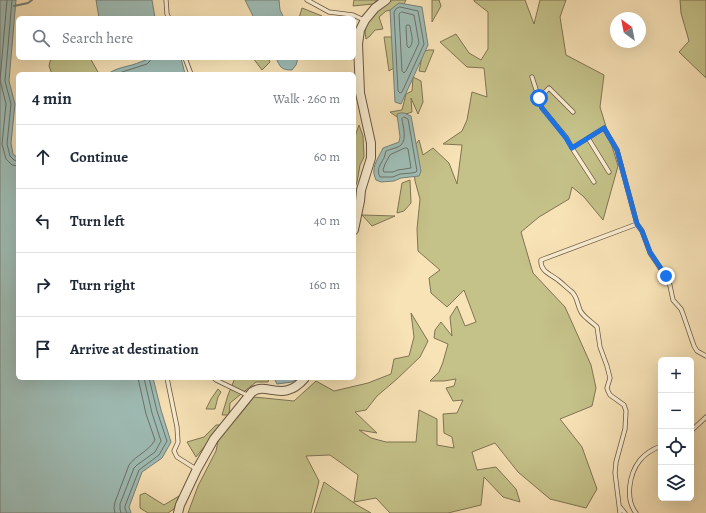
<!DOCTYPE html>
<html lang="en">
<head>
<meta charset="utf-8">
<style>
  :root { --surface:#fff; --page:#f2f2f3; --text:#1f2937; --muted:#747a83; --line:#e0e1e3 }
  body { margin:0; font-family:Alegreya,serif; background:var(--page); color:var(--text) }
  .controls { position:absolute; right:12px; bottom:12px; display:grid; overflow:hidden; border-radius:6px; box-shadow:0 4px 16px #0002 }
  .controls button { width:36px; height:36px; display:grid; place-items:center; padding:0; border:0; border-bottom:1px solid var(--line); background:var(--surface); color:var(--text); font:20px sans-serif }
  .compass { position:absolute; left:610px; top:12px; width:36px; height:36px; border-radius:50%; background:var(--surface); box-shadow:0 4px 16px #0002; rotate:328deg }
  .stop { position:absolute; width:12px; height:12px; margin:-9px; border:3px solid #1a73e8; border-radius:50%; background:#fff }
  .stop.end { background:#1a73e8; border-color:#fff; box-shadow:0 1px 4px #0008 }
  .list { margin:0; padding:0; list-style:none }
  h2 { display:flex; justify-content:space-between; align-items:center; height:52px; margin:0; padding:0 16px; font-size:17px }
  h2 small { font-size:13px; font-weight:400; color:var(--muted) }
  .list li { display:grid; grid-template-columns:26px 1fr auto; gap:12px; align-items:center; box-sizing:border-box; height:64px; padding:0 16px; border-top:1px solid var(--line) }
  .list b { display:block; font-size:15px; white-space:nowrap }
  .list em { font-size:13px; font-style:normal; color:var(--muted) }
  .icon { flex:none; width:22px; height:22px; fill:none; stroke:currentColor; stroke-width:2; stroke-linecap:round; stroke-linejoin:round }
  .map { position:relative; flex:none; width:706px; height:513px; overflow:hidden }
  .search { position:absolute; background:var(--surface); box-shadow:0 4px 16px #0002; left:16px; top:16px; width:340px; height:44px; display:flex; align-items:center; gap:10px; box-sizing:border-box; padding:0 14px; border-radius:6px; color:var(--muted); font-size:15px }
  .panel { position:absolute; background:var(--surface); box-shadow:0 4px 16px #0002; left:16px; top:72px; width:340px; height:308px; border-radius:6px }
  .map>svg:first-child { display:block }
  .green { fill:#c4c189; stroke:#807454 }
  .water { fill:#9fbdb6; stroke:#77817a }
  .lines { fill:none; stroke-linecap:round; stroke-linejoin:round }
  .shore { stroke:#6d726a; stroke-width:1 }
  .stream { stroke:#77817a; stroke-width:2 }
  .service-casing { stroke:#6a5745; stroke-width:5 }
  .tertiary-casing { stroke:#6a5745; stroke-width:10 }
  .service { stroke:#faedd0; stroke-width:3.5 }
  .tertiary { stroke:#faedd0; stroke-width:8 }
  .route { stroke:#1a73e8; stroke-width:5 }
</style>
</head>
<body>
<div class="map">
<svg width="706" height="513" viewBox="0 0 706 513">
  <rect width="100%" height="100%" fill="#f8e3b7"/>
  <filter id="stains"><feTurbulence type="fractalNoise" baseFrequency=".005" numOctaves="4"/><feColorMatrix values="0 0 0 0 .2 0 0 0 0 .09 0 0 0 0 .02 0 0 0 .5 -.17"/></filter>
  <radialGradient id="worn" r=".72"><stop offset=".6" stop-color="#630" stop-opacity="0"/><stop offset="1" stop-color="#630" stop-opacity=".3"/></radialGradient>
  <path class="green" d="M354 0H377L373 4 353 6Z
    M393 0H406L402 8 386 11 379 17 383 29 375 30 370 36 366 39 365 32 369 13Z
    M432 0H439L441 6 432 22Z
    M474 0H525L534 24 540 0H566L560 17 566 55 604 75 600 107 618 166 603 220 584 197 572 187 569 199 539 217 521 232 533 273 565 307 591 365 596 388 592 406 560 419 582 447 597 489 586 508 550 499 518 472 495 443 472 452 477 470 496 467 516 489 520 502 503 497 484 477 481 505 448 513H390L376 498 354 502 358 475 330 455 306 456 319 481 311 513H188L198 486 216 451 218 441 228 419 237 418 254 397 294 401 316 381 334 391 368 383 391 374 394 359 409 356 414 337 411 313 428 341 420 357 397 379 377 396 366 410 355 412 377 433 359 430 371 438 386 442H416L419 410 437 419V445L454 448 452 437 444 433 443 414 457 413 463 400 453 401 446 388 454 386 456 379 444 381H430L439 372 443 362 448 344 434 338 435 330 441 322 452 336 450 317 457 306 465 326 476 322 464 290 447 307 431 293 429 278 440 270 418 251 417 229 420 199 415 181 412 149 419 140 423 155 433 148 449 163 457 184 462 145 443 144 462 131 467 120 472 92 487 97 484 68 467 67 440 42 456 34 469 53 481 60 488 49V12L474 1Z
    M680 0H706V78L679 52 689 41 681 13Z
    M302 8 322 16 323 18H299Z
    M384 37H393L394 68 389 71Z
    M428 50H434L425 72 419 71 423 52Z
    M51 58H90L98 72 97 74H52L49 66Z
    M253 58H268L270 62 262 70Z
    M413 77 421 81 423 102 418 114 411 98 412 112 397 117 390 112 402 110 406 94 412 91Z
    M359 125 363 136 364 157 360 165 357 182 354 190V139Z
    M410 180 411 203 404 211 397 213 402 183Z
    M362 215 395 216 372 226Z
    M235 378H269L268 382H256L230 403 229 415H222L228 395Z
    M218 389 221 392 218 397 215 409H206L211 399Z
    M216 425H222L196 457 187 442 204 437Z
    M324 482 357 505 371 513H314Z
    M145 493 164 505 179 496 174 509 168 513H148L140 508V495Z"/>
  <path class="water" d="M0 0H16L9 81 15 104 11 143 13 154 18 158V378H153L161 410 171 442 162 458 142 472 129 507 131 513H0Z
    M96 0H152L155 18H99Z
    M245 0H279L280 10 284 18H254Z
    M399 3 422 7 428 45 401 104 395 102 390 10Z
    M150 58H181L185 74H108C114 69 124 67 132 65 138 63 144 61 150 58Z
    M276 58H298L296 65 292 70C281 70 280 67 276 58Z
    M400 113H404L411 116 421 171 419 176 401 178 394 181 381 182 376 180C375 177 373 173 374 170 374 163 380 155 383 148L399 142 400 137 397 114Z
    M274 378H300L292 382 277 384Z"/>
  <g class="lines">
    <path class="shore" d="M7 0 0 80 6 104 2 144 6 159 12 165 18 166
      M12 0 5 81 11 104 7 144 10 156 14 160 18 161
      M400 7 418 11 424 44 402 92 400 93 398 91 394 12 396 9Z
      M402 12 414 15 419 43 406 71 404 73 402 71 399 14 400 13Z
      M407 25H409L410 26C411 34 415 42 409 48L407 46 406 27Z
      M116 74 147 64 150 61V58
      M404 117 408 119 417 171 416 172 412 173 400 174 393 177H380C376 170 380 165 384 158 385 156 385 153 386 151 390 149 398 148 401 145 407 139 403 126 402 119Z
      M405 148H407L408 149 411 168 398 170 393 172H384L383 170 385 164 390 155Z
      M115 513 114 508 115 502 129 465C136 455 148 452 155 440L146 414 138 378
      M121 513 120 509V504L134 468 137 465 155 452 161 441 152 413 144 378
      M127 513 125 509V506L139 470 159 455 167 441 157 411 149 378"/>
    <path class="stream" d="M14 6 28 3 32 0"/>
    <g class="service-casing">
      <path id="service" d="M166 0 167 14 169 18
        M307 0 329 12 353 15 364 20
        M185 58 191 74
        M532 77 542 108 566 137 572 148
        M539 98 549 88 573 112
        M588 138 609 172
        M594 182 572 148 604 128 617 150 637 224 642 231 650 253 669 281 673 300 681 309 683 314 694 346 697 351 706 356
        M167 378 177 427 178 442 174 451 177 457 196 469
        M214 378 216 380 249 396
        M691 431 706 417
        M620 507 625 513
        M620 513 615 473 616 462 625 429 626 411 624 405 610 395 608 391 607 388 610 378 607 366 600 347 597 327C592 322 585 318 581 312 577 305 578 298 572 292 567 288 563 284 558 280 550 274 540 271 541 260L637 224
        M636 513C625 499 629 474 640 460 646 453 653 449 661 446"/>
    </g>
    <g class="tertiary-casing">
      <path id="tertiary" d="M354 230 360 201 361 190 371 158V143L360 93 358 44 360 30 365 20 375 8 386 0
        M178 513 180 505 197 469 214 439 252 392C267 381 283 404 305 378"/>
    </g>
    <use href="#service" class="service"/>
    <use href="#tertiary" class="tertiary"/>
  </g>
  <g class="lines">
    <path class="route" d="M539 98 542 108 566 138 572 148 604 128 617 150 637 224 642 231 650 252 666 276"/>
  </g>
  <rect width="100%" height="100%" filter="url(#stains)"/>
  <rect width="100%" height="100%" fill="url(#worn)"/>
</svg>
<div class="controls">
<button>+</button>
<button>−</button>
<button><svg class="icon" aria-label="locate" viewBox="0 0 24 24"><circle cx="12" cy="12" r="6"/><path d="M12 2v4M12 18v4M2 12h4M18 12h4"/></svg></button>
<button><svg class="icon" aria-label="layers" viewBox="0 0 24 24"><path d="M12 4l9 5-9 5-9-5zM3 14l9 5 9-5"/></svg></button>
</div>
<svg class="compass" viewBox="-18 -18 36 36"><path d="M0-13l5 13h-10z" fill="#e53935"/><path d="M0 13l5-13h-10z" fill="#747a83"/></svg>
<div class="stop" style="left:539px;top:98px"></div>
<div class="stop end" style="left:666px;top:276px"></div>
<div class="search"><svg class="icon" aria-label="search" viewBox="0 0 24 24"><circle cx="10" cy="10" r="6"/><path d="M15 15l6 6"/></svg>Search here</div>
<section class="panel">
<h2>4 min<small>Walk · 260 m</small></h2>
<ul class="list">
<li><svg class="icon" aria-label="ahead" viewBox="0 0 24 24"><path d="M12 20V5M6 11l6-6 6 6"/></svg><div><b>Continue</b></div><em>60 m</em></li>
<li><svg class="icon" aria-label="left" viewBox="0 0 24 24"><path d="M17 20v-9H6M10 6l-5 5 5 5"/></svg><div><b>Turn left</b></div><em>40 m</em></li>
<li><svg class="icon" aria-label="right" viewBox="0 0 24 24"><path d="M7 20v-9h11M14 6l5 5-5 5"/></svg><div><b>Turn right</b></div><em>160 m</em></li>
<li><svg class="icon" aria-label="arrive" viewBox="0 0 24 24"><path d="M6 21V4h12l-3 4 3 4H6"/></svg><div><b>Arrive at destination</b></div></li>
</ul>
</section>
</div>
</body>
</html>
